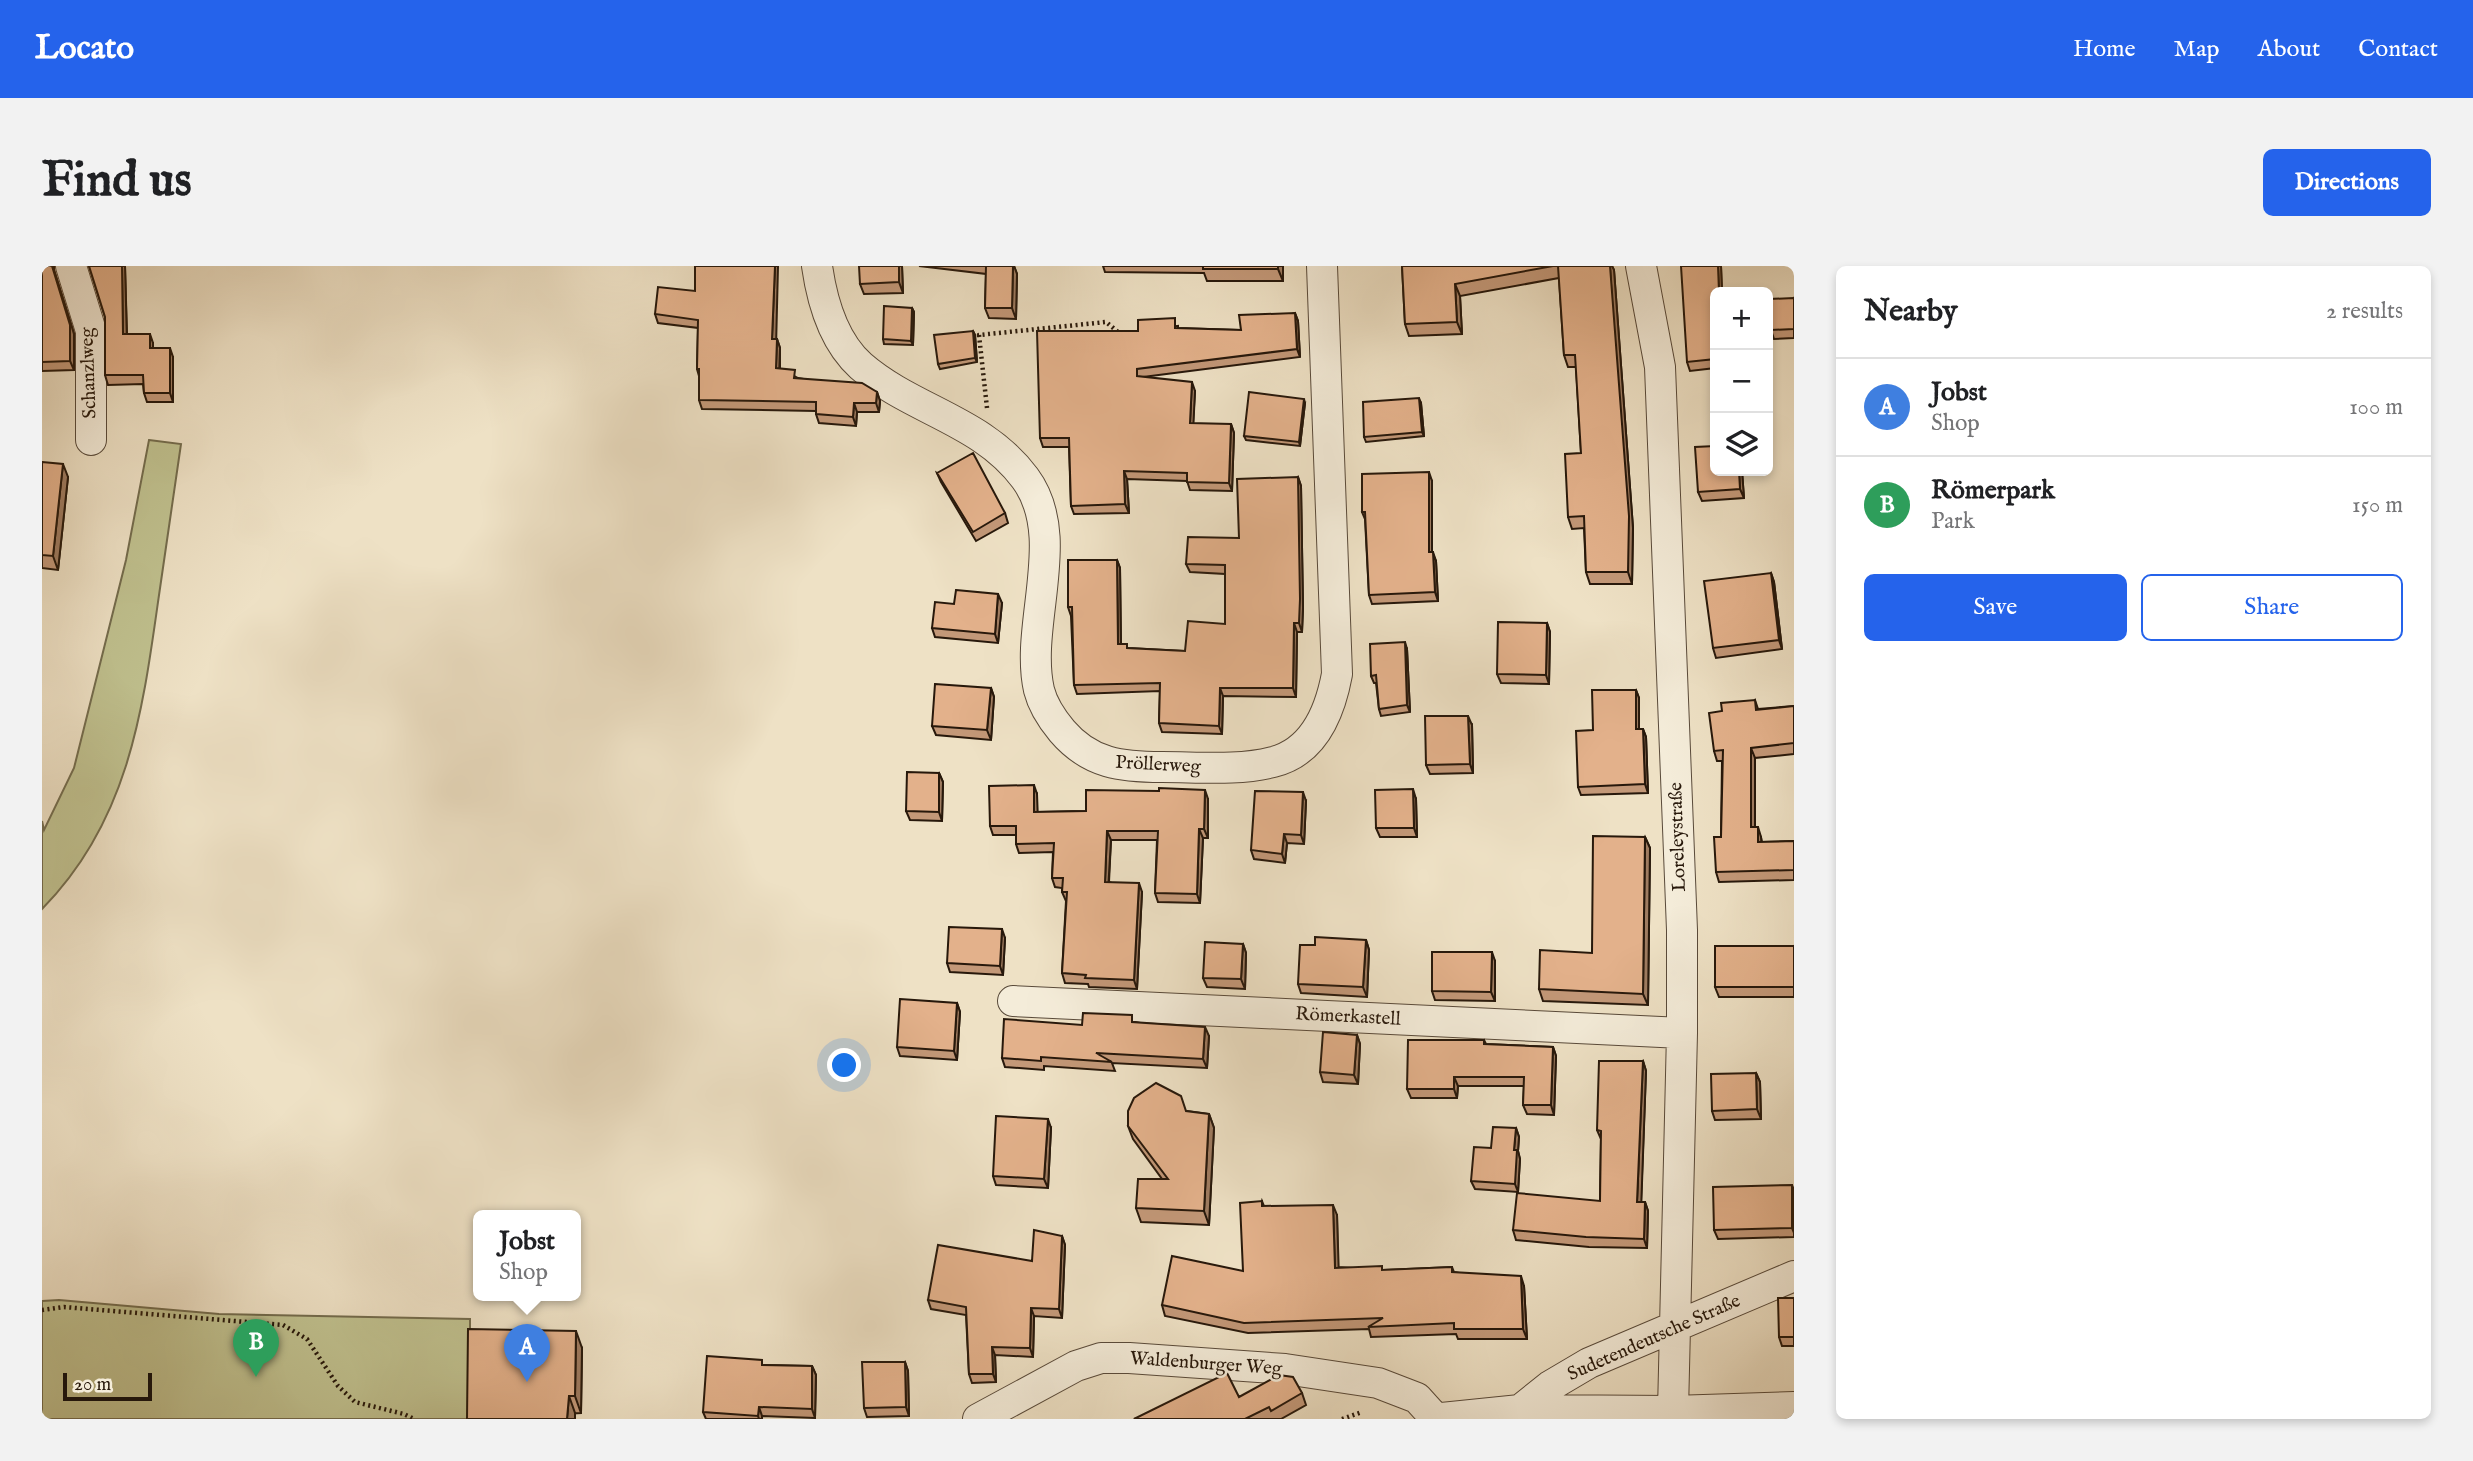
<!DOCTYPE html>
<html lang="en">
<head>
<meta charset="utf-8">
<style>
  :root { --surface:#fff; --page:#f2f2f2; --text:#202124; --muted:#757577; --line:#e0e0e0; --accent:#2563eb }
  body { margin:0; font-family:"IM FELL English",serif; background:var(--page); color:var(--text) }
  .controls { position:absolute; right:21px; top:21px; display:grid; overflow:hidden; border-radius:10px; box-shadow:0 4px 10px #0003 }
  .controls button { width:63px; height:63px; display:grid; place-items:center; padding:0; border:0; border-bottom:2px solid var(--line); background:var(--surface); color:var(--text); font:35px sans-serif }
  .scale { position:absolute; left:21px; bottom:18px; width:89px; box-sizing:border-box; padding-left:7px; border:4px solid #27180b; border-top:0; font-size:19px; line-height:24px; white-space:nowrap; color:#27180b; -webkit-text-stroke:5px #f4ecd9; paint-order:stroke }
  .you { position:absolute; left:803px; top:800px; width:24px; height:24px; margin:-18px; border:5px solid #fff; border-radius:50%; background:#1a73e8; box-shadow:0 0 0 10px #1a73e833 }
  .badge { display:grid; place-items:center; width:46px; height:46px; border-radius:50%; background:var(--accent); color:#fff; font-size:23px; font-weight:700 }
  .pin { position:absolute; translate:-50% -58px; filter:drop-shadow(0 2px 4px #0008) }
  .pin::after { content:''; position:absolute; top:37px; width:24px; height:21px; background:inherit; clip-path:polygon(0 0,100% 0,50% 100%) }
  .popup { position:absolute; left:431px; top:944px; width:108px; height:91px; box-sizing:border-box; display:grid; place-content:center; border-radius:10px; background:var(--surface); filter:drop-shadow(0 2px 5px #0005); font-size:23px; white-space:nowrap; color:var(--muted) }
  .popup b { font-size:26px; color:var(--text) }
  .popup::after { content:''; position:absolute; left:50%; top:100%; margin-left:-14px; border:14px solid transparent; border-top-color:var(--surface) }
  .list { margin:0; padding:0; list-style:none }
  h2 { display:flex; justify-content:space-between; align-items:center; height:91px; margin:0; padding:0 28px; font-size:30px }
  h2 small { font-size:23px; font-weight:400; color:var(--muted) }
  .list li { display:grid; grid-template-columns:46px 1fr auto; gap:21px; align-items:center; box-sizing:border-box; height:98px; padding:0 28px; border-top:2px solid var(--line) }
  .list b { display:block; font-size:26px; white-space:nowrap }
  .list p { margin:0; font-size:23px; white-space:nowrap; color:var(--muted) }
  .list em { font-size:23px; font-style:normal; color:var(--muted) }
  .actions { display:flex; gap:14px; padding:21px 28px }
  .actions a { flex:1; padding:16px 0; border:2px solid var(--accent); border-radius:10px; text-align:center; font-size:24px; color:var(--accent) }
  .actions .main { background:var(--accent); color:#fff }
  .icon { flex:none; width:38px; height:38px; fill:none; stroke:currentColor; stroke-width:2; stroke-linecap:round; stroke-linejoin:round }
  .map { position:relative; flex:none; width:1752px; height:1153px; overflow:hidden; border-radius:10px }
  header { display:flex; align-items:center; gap:42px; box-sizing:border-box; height:98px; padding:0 35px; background:var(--accent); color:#fff }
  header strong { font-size:33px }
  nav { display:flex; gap:38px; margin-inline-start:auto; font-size:24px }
  .intro { display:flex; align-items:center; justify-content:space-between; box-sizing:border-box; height:168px; padding:0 42px }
  h1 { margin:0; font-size:49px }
  .button { padding:18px 32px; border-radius:10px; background:var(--accent); color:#fff; font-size:24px; font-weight:700 }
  main { display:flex; gap:42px; padding:0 42px }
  aside { flex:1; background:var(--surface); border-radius:10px; box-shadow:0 4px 10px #0003 }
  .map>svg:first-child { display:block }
  .green { fill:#c0c18f; stroke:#746c4d; stroke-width:2 }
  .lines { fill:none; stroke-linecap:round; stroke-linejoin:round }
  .minor-casing { stroke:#594a3a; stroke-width:32 }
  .path { stroke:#27180b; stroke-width:4.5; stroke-dasharray:2 3.5; stroke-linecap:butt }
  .minor { stroke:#f4ecd9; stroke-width:30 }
  .wall { fill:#c39878; stroke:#27180b; stroke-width:2 }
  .shaded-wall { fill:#9f7c61; stroke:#27180b; stroke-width:2 }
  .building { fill:#e3b18b; stroke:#27180b; stroke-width:2 }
  .labels { text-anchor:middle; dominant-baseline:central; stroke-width:5; stroke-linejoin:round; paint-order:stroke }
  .street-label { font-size:19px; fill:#27180b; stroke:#f4ecd9 }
</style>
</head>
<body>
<header>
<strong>Locato</strong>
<nav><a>Home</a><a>Map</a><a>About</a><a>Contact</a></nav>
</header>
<div class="intro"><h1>Find us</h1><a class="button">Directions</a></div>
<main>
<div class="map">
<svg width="1752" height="1153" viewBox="0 0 1752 1153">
  <rect width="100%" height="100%" fill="#eee1c5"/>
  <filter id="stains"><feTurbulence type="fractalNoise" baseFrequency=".00286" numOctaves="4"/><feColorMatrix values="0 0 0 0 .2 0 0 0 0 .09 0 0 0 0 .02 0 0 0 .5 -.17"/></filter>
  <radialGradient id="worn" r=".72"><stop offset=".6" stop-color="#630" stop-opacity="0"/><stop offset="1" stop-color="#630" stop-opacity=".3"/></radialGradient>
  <path class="green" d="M107 174 139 178C131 231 124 283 116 336 100 450 85 557 0 643V555L2 564 32 502 84 294Z
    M17 1034 177 1048 428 1053V1153H0V1035Z"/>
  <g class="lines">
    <g class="minor-casing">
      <path id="minor" d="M29 0 49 65V174
        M775 0C780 35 791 75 819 100 871 145 940 154 983 212 1027 271 982 358 997 424 1001 440 1010 453 1020 465 1048 498 1080 501 1120 501 1157 501 1196 505 1231 496 1272 486 1288 446 1295 408L1280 0
        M1599 0 1618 101 1640 664V767L1631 1145
        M971 735 1640 767
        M1478 1144 1508 1120 1547 1097 1752 1010
        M936 1153 1034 1100 1059 1092H1087L1243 1103 1336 1117 1375 1132 1394 1153
        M1390 1153 1478 1144 1631 1145 1752 1141"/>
    </g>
    <path class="path" d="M945 142 937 69 1064 56 1076 66V69
      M0 1044 22 1041 241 1059 265 1073 296 1120 313 1136 362 1148 372 1153
      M1300 1153 1320 1146"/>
    <use href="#minor" class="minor"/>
  </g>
  <path class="wall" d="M0 0 12 4 32 68V104L0 105Z
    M47 0H83L85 68 111 77V82L131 91V136H105L102 127 101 118 66 119 63 109V51Z
    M860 0 861 27 822 28 818 18Z
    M877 0H972L975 8 974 53 947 52 943 42 944 8Z
    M1061 0H1241V15H1165L1162 7 1063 6Z
    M1360 0H1570L1572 4 1591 262 1590 318H1548L1544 306 1542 262 1530 263 1526 251 1539 187 1534 101H1526L1522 89 1517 12 1418 30 1420 68 1367 70 1363 58Z
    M1679 0 1680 26H1673V102L1648 105 1645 96Z
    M653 25 735 73 738 82V102L756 112 835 126 838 135 837 146H815L814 160 777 157 774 148V145L660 143 657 134V110L655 103 656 62 616 57 613 48Z
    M1752 32V72L1732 73 1729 64Z
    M870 42 872 46 871 79 842 78 841 73Z
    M1253 47 1256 55 1258 91 1101 111 1153 125 1151 158H1189L1192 167 1190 225 1148 224 1145 215 1085 213 1087 247 1032 248 1029 240 1027 181H1001L998 172 1096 65 1136 60V62L1199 64Z
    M931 65 933 69 935 96 898 103 896 98Z
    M1263 137 1258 180 1204 174 1202 170Z
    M1379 137 1382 170 1324 176 1322 171Z
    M0 196 26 211 16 304 0 302Z
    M1700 205 1702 232 1660 235 1656 226Z
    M895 207 963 247 966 257 934 275 899 216Z
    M1256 211 1259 220 1261 342 1260 366H1255L1254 431 1181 430 1180 468 1120 466 1117 457 1118 425 1035 428 1032 419 1029 350 1026 341 1075 294 1078 302 1079 378 1086 382 1143 385 1183 358V308L1148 306 1144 298 1197 272Z
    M1390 215V286L1394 295 1396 335 1330 338 1327 329 1323 253 1320 246Z
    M1729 307 1732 316 1740 383 1674 392 1671 382Z
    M960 337 956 377 893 371 890 362 912 338Z
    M1505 357 1508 366 1507 418 1459 417 1455 408Z
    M1365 383 1368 446 1339 450 1337 443 1334 417H1332L1329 410Z
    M949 422 952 431 949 474 894 469 890 460Z
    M1594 424 1597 432V463H1601L1604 471 1606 527 1539 529 1536 521 1551 464Z
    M1713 434 1716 443 1752 440V488L1713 492V561L1719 571 1720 576 1752 575V614L1677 616 1674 606 1679 571 1680 495H1675L1672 485Z
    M1430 459 1431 507 1388 508 1384 499Z
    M897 507 901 516 900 555 868 554 864 545Z
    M995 528V546L1044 545 1166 533V572H1161L1158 637 1116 636 1113 627 1115 574H1069L1067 616 1100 626 1095 723 1047 721 1046 718 1023 717 1020 707 1024 635 1020 626V622L1013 621 1010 612 1011 586 977 587 974 578V569H951L948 560Z
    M1374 533 1375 571H1338L1334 562Z
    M1264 535 1262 578 1245 577 1243 597 1212 593 1209 584Z
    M1603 571 1608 582 1606 739 1501 735 1497 723 1550 687Z
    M963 672 961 709 908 706 905 697Z
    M1324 674 1327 684 1325 731 1259 727 1256 718 1273 679Z
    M1201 678 1204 687 1203 723 1165 721 1161 712Z
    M1752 680V731H1677L1673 721Z
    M1453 695V735L1393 734 1390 725Z
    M915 737 918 746 915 794 858 790 855 781Z
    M1093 756 1167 770 1165 802 1070 797 1073 805 1002 800V804L963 801 960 792 1040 759Z
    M1315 769 1318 778 1316 818 1281 816 1278 806Z
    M1442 774 1444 778 1511 781 1514 790 1512 849 1485 848 1481 839 1482 820H1416L1415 832H1369L1365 823Z
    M1601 795 1604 805 1599 936H1603L1606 945 1605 982 1547 981 1474 974 1471 964 1558 935 1559 873 1555 864Z
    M1714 807 1718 816 1719 853 1673 854 1670 845Z
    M1145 845 1167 848 1172 862 1167 959 1099 956 1094 942 1120 913 1091 873 1086 860Z
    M1009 862 1006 922 954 919 951 910Z
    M1474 862 1477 871 1476 885 1478 893 1476 926 1433 923 1429 915 1449 882Z
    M1752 924V971L1676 973 1672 964Z
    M1220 935 1222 940 1295 949 1296 1001 1341 1004 1410 1001 1412 1006 1482 1020 1485 1073H1416L1414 1068 1329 1071 1327 1063 1206 1067 1123 1050 1120 1039 1201 1005Z
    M1020 970 1023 979 1020 1052 992 1050 991 1091 953 1089 954 1116 930 1117 927 1108 924 1049 889 1043 886 1034 990 995Z
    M1752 1032V1080H1740L1737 1071Z
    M540 1082 539 1147 425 1153Z
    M863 1096 866 1105 867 1150 825 1151 822 1142Z
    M722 1099 770 1100 774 1109 773 1152 720 1150V1153H664L661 1146Z
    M1260 1127 1264 1139 1239 1153H1092L1197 1131Z"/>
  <path class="shaded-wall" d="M10 0H12V4L32 68V104L28 95Z
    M80 0H83L85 77 81 68Z
    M733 0H736L734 82 730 73Z
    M857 0H860L861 27 857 16Z
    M971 0H972L975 8 974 53 970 42Z
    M1236 0H1241V15L1236 3Z
    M1568 0H1570L1572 4 1591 262 1590 318 1586 306Z
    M1676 0H1679L1680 26H1677Z
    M1413 18 1418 30 1420 68 1415 56Z
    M870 42 872 46 871 79 869 75Z
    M1253 47 1256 55 1258 91 1255 83Z
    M931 65 933 69 935 96 933 92Z
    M108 68 111 77V91L108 82Z
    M735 73 738 82 737 111 734 102Z
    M128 82 131 91V136L128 127Z
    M1150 116 1153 125 1151 166 1148 157Z
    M835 126 838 135 837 146 834 137Z
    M1377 132 1379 137 1382 170 1380 166Z
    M1262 133 1263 137 1258 180 1257 176Z
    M812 137 815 146 814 160 811 151Z
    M1189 158 1192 167 1190 225 1187 217Z
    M21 198 26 211 16 304 11 290Z
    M1082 205 1085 213 1087 247 1083 238Z
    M1697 205H1700L1702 232 1698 223Z
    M1387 206 1390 215V295L1387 286Z
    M1256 211 1259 220 1261 342 1260 366 1257 357Z
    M1391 286 1394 295 1396 335 1393 326Z
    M1075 294 1078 302 1079 387 1076 378Z
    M1729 307 1732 316 1740 383 1737 374Z
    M956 328 960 337 956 377 953 368Z
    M1252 357 1255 366 1254 431 1251 422Z
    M1505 357 1508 366 1507 418 1504 409Z
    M1363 376 1365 383 1368 446 1365 439Z
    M949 422 952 431 949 474 945 464Z
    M1178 422 1181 430 1180 468 1177 460Z
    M1594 424 1597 432V471L1594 463Z
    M1426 450 1430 459 1431 507 1428 498Z
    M1601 463 1604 471 1606 527 1603 518Z
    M1709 482 1713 492V571L1709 561Z
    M897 507 901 516 900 555 897 546Z
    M992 519 995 528 996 555 992 546Z
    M1371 523 1374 533 1375 571 1372 562Z
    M1163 524 1166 533V572L1162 563Z
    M1261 526 1264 535 1262 578 1259 569Z
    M1716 561 1719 571 1720 586 1716 576Z
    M1157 563 1161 572 1158 637 1155 628Z
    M1065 565 1069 574 1066 625 1063 616Z
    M1242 568 1245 577 1243 597 1240 588Z
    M1603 571 1608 582 1606 739 1601 728Z
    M1097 617 1100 626 1095 723 1092 714Z
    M960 663 963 672 961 709 958 700Z
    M1324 674 1327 684 1325 731 1321 721Z
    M1201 678 1204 687 1203 723 1199 713Z
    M1450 686 1453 695V735L1449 726Z
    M915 737 918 746 915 794 912 785Z
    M1163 761 1167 770 1165 802 1161 793Z
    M1315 769 1318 778 1316 818 1312 809Z
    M1511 781 1514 790 1512 849 1509 839Z
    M1601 795 1604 805 1599 945 1595 936Z
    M1714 807 1718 816 1719 853 1715 843Z
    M1412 811 1416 820 1415 832 1412 823Z
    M1167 848 1172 862 1167 959 1162 945Z
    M1006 853 1009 862 1006 922 1002 913Z
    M1474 862 1477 871 1476 885 1478 893 1476 926 1473 918 1472 884Z
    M1750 919 1752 924V967L1750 962Z
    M1603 936 1606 945 1605 982 1602 973Z
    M1291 939 1295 949 1297 1012 1293 1002Z
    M1020 970 1023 979 1020 1052 1017 1043Z
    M1479 1010 1482 1020 1485 1073 1481 1063Z
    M989 1042 992 1050 991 1091 988 1082Z
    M534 1065 540 1082 539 1147 533 1130Z
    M950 1081 953 1089 954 1116 951 1108Z
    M863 1096 866 1105 867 1150 864 1141Z
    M770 1100 774 1109 773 1152 770 1143Z
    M527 1130 533 1147V1153H525Z
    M717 1141 720 1150V1153H717L716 1150Z"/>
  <path class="building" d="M0 0H10L28 59V95L0 96Z
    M47 0H80L81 68H108V82H128V127H102L101 109H63V51Z
    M653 0H733L730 73H735L734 102 753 104 752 112 820 117 835 126 834 137H812L811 151 774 148V136L657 134V103H655L656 54 613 48 616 21 653 25Z
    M817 0H857V16L818 18Z
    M944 0H971L970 42H943Z
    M1161 0H1236V3H1161Z
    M1360 0H1511L1413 18 1415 56 1363 58Z
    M1516 0H1568L1587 250 1586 306H1544L1542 250 1526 251 1523 188 1539 187 1533 89H1522Z
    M1639 0H1676L1677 26H1673V93L1645 96Z
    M1752 32V63L1729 64 1727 33Z
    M842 40 870 42 869 75 841 73Z
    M1253 47 1255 83 1095 103V110L1150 116 1148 157 1189 158 1187 217 1145 216V207L1082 205 1083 238 1029 240 1027 172H998L995 65H1096V54L1133 52V62L1199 64 1197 49Z
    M931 65 933 92 896 98 892 69Z
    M1207 126 1262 133 1257 176 1202 170Z
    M1377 132 1380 166 1322 171 1321 136Z
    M1673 180V205H1697L1698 223 1656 226 1653 181Z
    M931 187 963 247 931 266 895 207Z
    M0 196 21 198 11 290 0 289Z
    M1387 206V286H1391L1393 326 1327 329 1323 246H1320V208Z
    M1256 211 1258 333 1257 357H1252L1251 422H1178L1177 460 1117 457 1118 417 1032 419 1030 341H1026V294H1075L1076 378H1085V382L1143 385 1146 355 1183 358V299L1144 298 1146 271 1197 272 1195 213Z
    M1729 307 1737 374 1671 382 1662 315Z
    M914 324 956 328 953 368 890 362 893 336 912 338Z
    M1456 356 1505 357 1504 409 1455 408Z
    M1363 376 1365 439 1337 443 1334 409 1329 410 1328 378Z
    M893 418 949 422 945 464 890 460Z
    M1550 424H1594V463H1601L1603 518 1536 521 1534 465 1551 464Z
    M1713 434 1714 444 1752 440V477L1709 482V561H1716V576L1752 575V604L1674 606 1672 571H1679L1681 484 1672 485 1667 447 1680 445 1679 437Z
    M1383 450H1426L1428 498 1384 499Z
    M865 506 897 507V546L864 545Z
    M992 519V546L1044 545V524L1117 525V522L1163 524 1162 563H1157L1155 628 1113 627 1116 565H1065L1063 616 1097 617 1092 714 1043 712 1044 709 1020 707 1025 626H1020L1021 612H1010L1012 577 974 578V560H948L947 520Z
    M1371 523 1372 562H1334L1333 524Z
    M1213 525 1261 526 1259 569 1242 568 1240 588 1209 584Z
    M1551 570 1603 571 1601 728 1497 723 1498 684 1550 687Z
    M907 661 960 663 958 700 905 697Z
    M1273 671 1324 674 1321 721 1256 718 1258 679H1273Z
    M1163 676 1201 678 1199 713 1161 712Z
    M1673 680H1752V721H1673Z
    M1390 686H1450L1449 726 1390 725Z
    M858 733 915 737 912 785 855 781Z
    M1041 747 1090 749V756L1163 761 1161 793 1054 787 1070 796 999 791V795L960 792 962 753 1040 759Z
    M1281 766 1315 769 1312 809 1278 806Z
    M1366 774H1442V778L1511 781 1509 839H1481L1482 811H1412V823H1365Z
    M1557 795H1601L1595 936H1603L1602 973 1544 971 1471 964 1475 927 1558 935 1559 865 1555 864Z
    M1714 807 1715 843 1670 845 1669 808Z
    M1114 817 1139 830 1144 845 1167 848 1162 945 1094 942 1096 913H1126L1086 860V845L1092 832Z
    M954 850 1006 853 1002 913 951 910Z
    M1451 861 1474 862 1472 884H1475L1473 918 1429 915 1432 881 1449 882Z
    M1750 919V962L1672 964 1671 921Z
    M1220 935V940L1291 939 1293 1002 1340 1000V1004L1410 1001V1006L1479 1010 1481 1063H1412V1057L1326 1061 1341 1052 1202 1057 1120 1039 1130 990 1201 1005 1198 937Z
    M992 964 1020 970 1017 1043 989 1042 988 1082 950 1081 951 1108H927L924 1041 886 1034 896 979 990 995Z
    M1736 1032H1752V1071H1737Z
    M426 1063 534 1065 533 1130H527L525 1153H425Z
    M665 1090 720 1094V1099L770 1100V1143L717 1141 716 1150 661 1146Z
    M820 1096H863L864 1141 822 1142Z
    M1185 1107 1197 1131 1237 1109 1251 1111 1260 1127 1229 1145 1227 1141 1203 1153H1092Z"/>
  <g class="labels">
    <g class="street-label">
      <text transform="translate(47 107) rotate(-92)">Schanzlweg</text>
      <text transform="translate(1116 499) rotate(3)">Pröllerweg</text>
      <text transform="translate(1636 571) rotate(-92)">Loreleystraße</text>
      <text transform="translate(1306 751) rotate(3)">Römerkastell</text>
      <text transform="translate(1612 1072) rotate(-24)">Sudetendeutsche Straße</text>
      <text transform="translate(1164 1098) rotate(4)">Waldenburger Weg</text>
    </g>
  </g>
  <rect width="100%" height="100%" filter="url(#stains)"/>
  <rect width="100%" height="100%" fill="url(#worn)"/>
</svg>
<div class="controls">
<button>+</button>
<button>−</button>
<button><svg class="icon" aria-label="layers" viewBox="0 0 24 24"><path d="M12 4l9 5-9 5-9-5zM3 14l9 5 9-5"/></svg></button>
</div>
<div class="scale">20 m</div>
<div class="you"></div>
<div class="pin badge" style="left:485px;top:1116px;background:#3f7fe0">A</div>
<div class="popup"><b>Jobst</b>Shop</div>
<div class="pin badge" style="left:214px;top:1111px;background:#2e9e5b">B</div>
</div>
<aside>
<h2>Nearby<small>2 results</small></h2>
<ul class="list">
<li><span class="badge" style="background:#3f7fe0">A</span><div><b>Jobst</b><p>Shop</p></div><em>100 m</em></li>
<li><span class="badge" style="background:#2e9e5b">B</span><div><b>Römerpark</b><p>Park</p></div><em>150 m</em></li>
</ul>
<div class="actions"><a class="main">Save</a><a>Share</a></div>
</aside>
</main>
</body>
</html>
